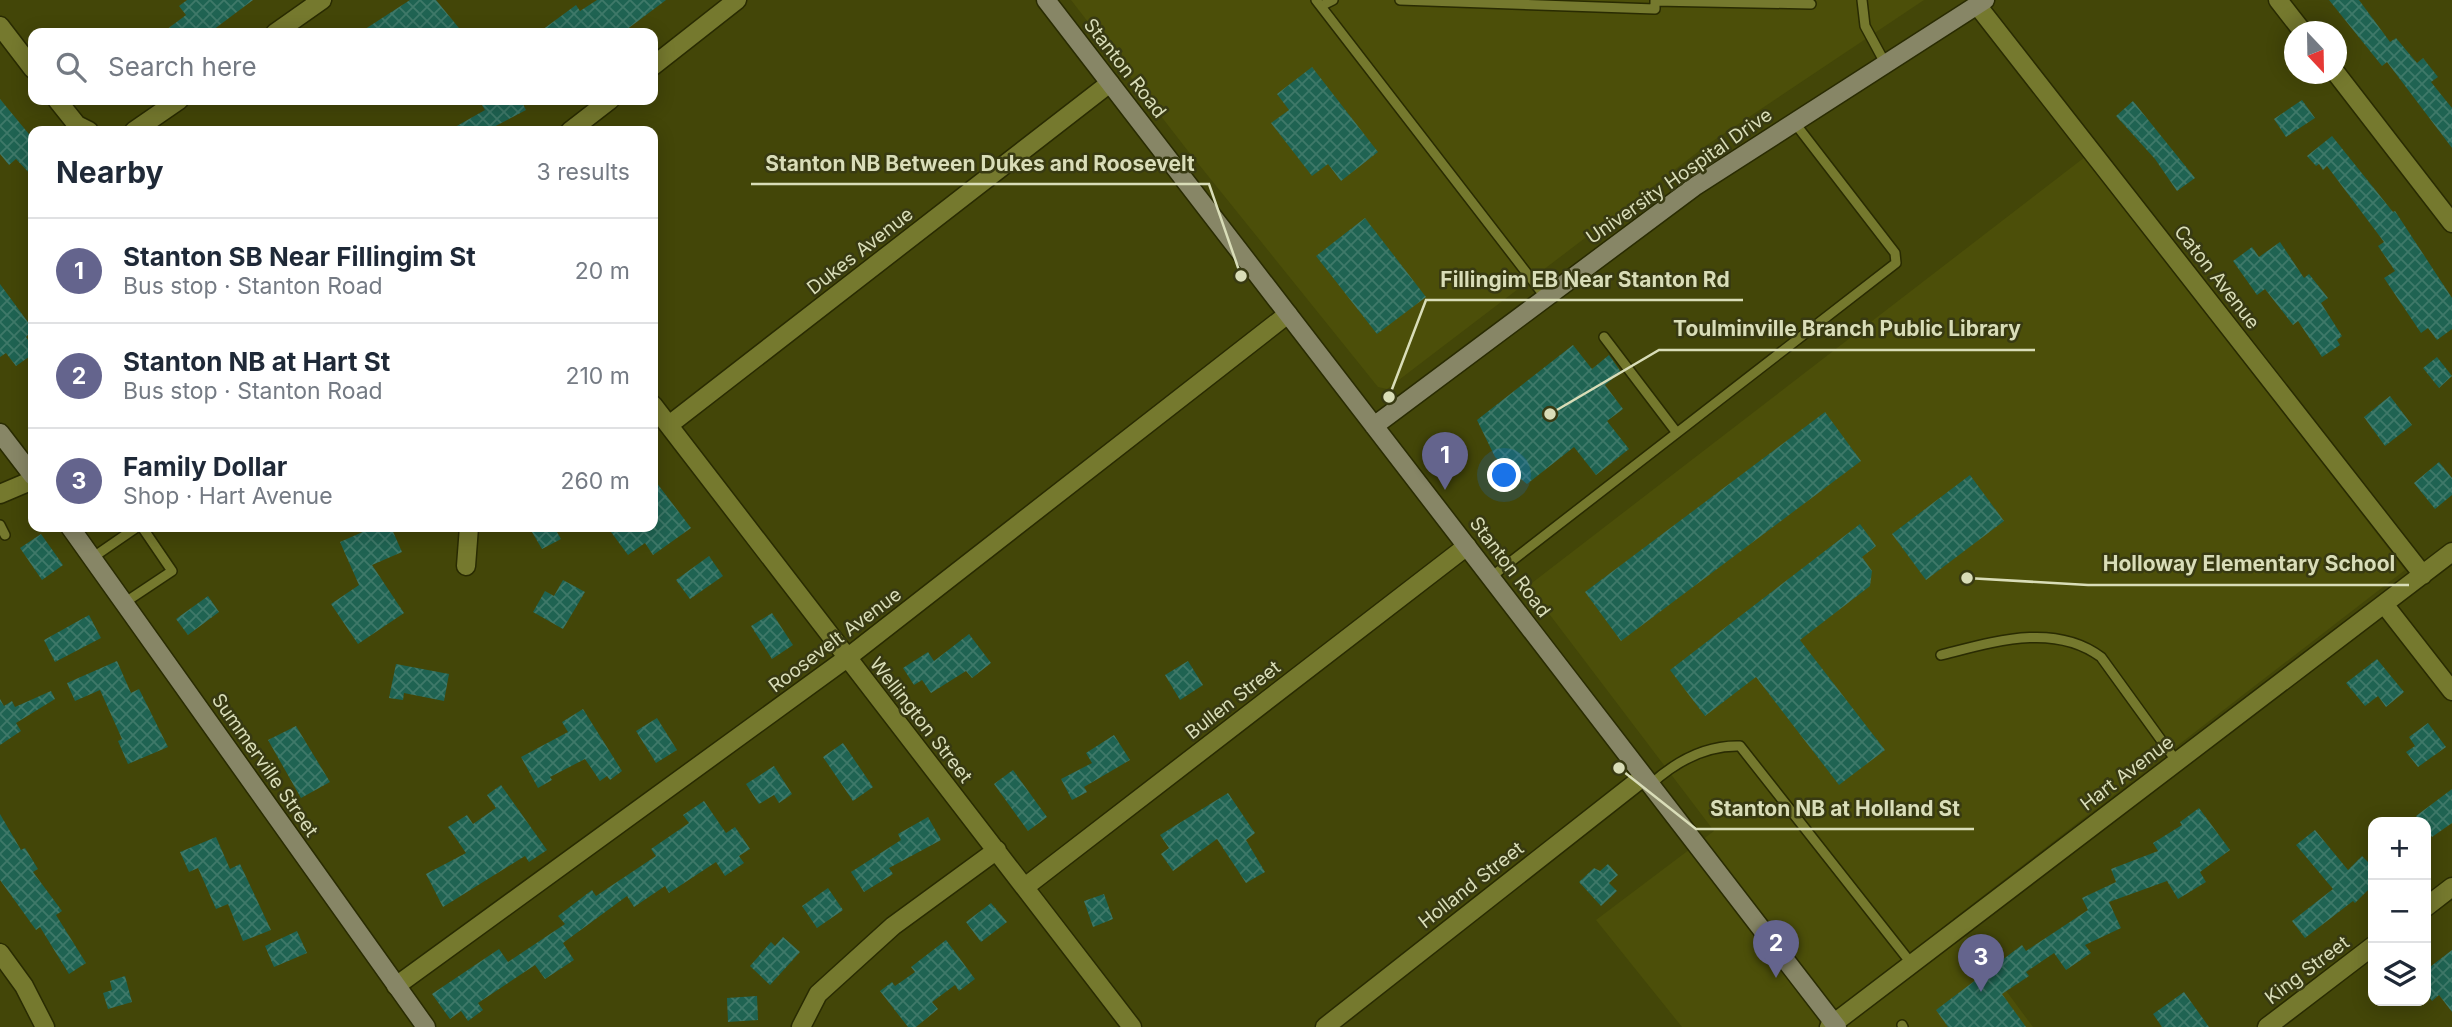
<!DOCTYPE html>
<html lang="en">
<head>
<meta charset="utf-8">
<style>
  :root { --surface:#fff; --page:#f6f6f7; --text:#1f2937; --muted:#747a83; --line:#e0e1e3; --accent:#64648d }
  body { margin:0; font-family:Inter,sans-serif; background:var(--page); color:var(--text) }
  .controls { position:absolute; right:21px; bottom:21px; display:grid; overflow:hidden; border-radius:14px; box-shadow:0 4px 18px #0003 }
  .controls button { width:63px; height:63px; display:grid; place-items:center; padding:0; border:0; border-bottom:2px solid var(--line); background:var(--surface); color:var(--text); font:35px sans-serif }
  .compass { position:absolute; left:2284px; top:21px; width:63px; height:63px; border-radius:50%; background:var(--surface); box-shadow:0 4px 18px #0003; rotate:158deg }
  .you { position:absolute; left:1505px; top:476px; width:24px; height:24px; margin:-18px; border:5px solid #fff; border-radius:50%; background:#1a73e8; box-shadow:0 0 0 10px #1a73e833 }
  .badge { display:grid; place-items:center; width:46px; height:46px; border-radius:50%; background:var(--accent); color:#fff; font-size:23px; font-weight:700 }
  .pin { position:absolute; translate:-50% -58px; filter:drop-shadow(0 2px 4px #0008) }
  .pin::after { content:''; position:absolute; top:37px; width:24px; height:21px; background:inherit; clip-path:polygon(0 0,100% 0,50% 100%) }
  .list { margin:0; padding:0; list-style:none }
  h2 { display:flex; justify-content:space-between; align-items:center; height:91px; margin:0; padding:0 28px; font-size:30px }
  h2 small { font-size:23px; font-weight:400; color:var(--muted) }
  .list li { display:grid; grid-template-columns:46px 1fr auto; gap:21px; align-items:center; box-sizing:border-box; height:105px; padding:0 28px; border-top:2px solid var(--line) }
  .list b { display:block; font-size:26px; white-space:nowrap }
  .list p { margin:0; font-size:23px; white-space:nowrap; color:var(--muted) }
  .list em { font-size:23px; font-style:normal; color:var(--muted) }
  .icon { flex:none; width:38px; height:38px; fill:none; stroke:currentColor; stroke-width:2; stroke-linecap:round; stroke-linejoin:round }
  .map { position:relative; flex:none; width:2452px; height:1027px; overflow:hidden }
  .search { position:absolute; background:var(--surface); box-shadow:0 4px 18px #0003; left:28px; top:28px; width:630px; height:77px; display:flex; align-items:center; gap:18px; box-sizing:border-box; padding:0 24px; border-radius:14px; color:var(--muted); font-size:26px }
  .panel { position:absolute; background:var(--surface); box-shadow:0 4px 18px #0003; left:28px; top:126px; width:630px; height:406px; border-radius:14px }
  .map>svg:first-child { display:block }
  .built { fill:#4c4f09 }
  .building { fill:url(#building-cross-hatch) }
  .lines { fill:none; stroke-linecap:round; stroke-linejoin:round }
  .lane-casing { stroke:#292b02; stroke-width:12 }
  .street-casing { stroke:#292b02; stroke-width:21 }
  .secondary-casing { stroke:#292b02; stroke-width:21 }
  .lane { stroke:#75792e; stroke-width:9 }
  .street { stroke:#75792e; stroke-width:18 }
  .secondary { stroke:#878666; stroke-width:18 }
  .labels { text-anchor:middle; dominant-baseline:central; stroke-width:5; stroke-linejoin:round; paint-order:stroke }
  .street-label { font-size:19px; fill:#d9ddb8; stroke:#383a12 }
  .leader { fill:none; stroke:#d9ddb8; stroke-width:2.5 }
  .callout-dot { fill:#d9ddb8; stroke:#383a12; stroke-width:2.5 }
  .callout-label { font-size:21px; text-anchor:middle; font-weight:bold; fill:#d9ddb8; stroke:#383a12; stroke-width:5; stroke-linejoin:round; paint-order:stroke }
</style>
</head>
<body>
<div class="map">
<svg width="2452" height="1027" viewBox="0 0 2452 1027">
  <defs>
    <pattern id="building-cross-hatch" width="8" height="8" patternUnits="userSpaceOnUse" patternTransform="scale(1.75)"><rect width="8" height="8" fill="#1f6352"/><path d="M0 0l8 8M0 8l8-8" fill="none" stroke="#3f7969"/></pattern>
  </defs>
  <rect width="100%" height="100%" fill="#434608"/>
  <path class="built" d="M1071 0H1924L1707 145 1387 389 1378 387 1188 151Z
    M2085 157 2405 570 1953 919 2033 1027H1682L1596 920 1714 831 1528 586Z"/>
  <path class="building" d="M187 0H253L209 33H162L186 15 179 6Z
    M410 0H436L463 33H359Z
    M597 0H666L622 33H538L576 5 580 11Z
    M2329 0H2359L2390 42 2396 38 2417 63 2423 58 2438 77 2431 82 2452 108V148L2387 62 2382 66Z
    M1312 67 1378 152 1341 181 1328 164 1312 176 1271 123 1289 110 1277 94Z
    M0 99 33 139V177L16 159 9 165 0 154Z
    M492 100H521L526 110 486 131H448L485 110 482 105Z
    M2302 100 2315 118 2286 137 2274 119Z
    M2133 101 2195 178 2177 191 2155 159 2116 116Z
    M2332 136 2393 212 2395 211 2452 298V329L2437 340 2428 328 2421 333 2384 278 2395 271 2378 246 2384 242 2327 166 2323 170 2319 164 2316 166 2307 156Z
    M1365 218 1426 297 1377 334 1316 256Z
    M2280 242 2304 278 2309 274 2328 298 2321 303 2342 336 2337 340 2340 345 2322 357 2298 321 2293 325 2265 289 2257 295 2233 261 2252 247 2259 257Z
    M0 284 33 329 26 337 33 347V354L16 366 6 353 0 357Z
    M1573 345 1592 369 1609 355 1621 372 1605 385 1623 409 1607 421 1629 449 1596 475 1574 447 1527 484 1495 457 1477 420Z
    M2437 357 2452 376 2439 388 2423 368Z
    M2390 396 2412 425 2385 446 2364 417Z
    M1825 412 1861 461 1621 641 1585 592Z
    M2439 462 2452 478V495L2435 509 2414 483Z
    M1970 475 2004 521 1926 580 1892 534Z
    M653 478 691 528 653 555 645 543 628 555 611 532 618 527H653Z
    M1860 524 1876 546 1862 557 1872 571 1870 586 1800 640 1885 750 1839 785 1756 677 1705 716 1670 670Z
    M374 527H391L402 552 372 565 404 613 358 644 331 604 359 585 340 542Z
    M529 527H554L561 539 542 549Z
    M41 534 63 565 42 580 20 548Z
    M709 556 723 576 690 599 676 580Z
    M563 580 585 592 563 629 533 612 545 591 554 596Z
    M208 596 219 612 188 635 176 619Z
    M772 613 793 645 772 659 751 626Z
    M89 615 101 638 55 662 44 640Z
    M969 634 991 663 972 678 966 671 931 693 922 680 914 685 903 668 928 652 934 661Z
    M2377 659 2404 692 2386 707 2378 696 2365 706 2346 683Z
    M117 661 131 693 139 689 168 747 128 764 118 741 122 739 100 690 75 701 67 683Z
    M1188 661 1203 685 1180 700 1165 675Z
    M396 664 449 674 444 701 404 693 403 700 389 698Z
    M51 691 55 699 16 723 21 731 0 745V699L4 706 12 701 15 707Z
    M583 709 622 771 610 780 607 776 600 781 585 759 550 777 552 780 538 788 521 757 568 732 562 722Z
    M657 718 677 750 656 763 636 731Z
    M2428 723 2446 747 2418 767 2406 752 2415 746 2409 737Z
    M296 726 330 782 301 798 268 740Z
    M1114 735 1130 760 1084 787 1087 792 1072 800 1061 779 1092 763 1086 753Z
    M843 743 873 787 853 801 823 757Z
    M774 766 792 794 779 803 774 795 759 804 746 784Z
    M1013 770 1047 817 1028 831 994 784Z
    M501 785 547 850 529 862 525 856 443 907 426 874 466 853 448 827 467 815 473 824 496 808 487 795Z
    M2452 789V823L2432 837 2426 829V822H2421L2416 816Z
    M1228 793 1255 833 1246 840 1265 872 1246 883 1217 839 1173 871 1161 854 1169 848 1160 835Z
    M704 801 726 833 735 827 750 849 739 856 744 863 725 876 716 862 669 893 665 886 634 907 627 896 563 943 574 960 545 979 535 965 478 1003 483 1010 468 1021 461 1011 450 1019 432 994 499 949 508 962 565 924 558 916 592 890 596 896 656 856 651 849 689 823 683 815Z
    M2199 808 2230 850 2200 872 2206 882 2178 899 2167 881 2109 902 2121 928 2085 945 2091 953 2066 970 2054 953 2026 972 2029 976 2002 994 2026 1027H1948L1936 1010 2022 945 2026 951 2088 910 2082 898 2116 882 2111 869 2158 851 2153 843 2182 825 2180 822Z
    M0 814 21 850 25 848 38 869 33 872 62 911 56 915 86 963 69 974 40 927 36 930 0 880Z
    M928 817 941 840 889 868 893 874 864 892 851 872 901 840 898 834Z
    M2315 830 2348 870 2362 856 2373 867V885L2355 903 2353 901 2305 938 2292 921 2333 889 2296 845Z
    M216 837 230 869 240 864 271 930 243 941 228 904 216 909 198 868 189 872 180 852Z
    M1608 864 1618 875 1609 883 1617 891 1601 906 1579 882 1594 868 1600 871Z
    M828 888 843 910 817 928 802 906Z
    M1104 894 1113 919 1093 927 1084 901Z
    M991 903 1007 922 981 942 966 922Z
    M297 931 307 953 274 967 265 946Z
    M783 937 800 952 770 985 750 966 771 942 775 946Z
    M946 940 975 979 959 991 955 985 932 1002 938 1009 916 1027H908L880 991 892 982 895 986 915 972 911 967Z
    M2452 950V1012L2439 995 2432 1001 2426 993V970Z
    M125 976 132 1002 108 1009 103 993 112 990 110 981Z
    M2184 992 2209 1027H2162L2153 1014Z
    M757 996 758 1020 728 1022 727 998Z"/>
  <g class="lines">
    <g class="lane-casing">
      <path id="lane" d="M1316 0 1546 298
        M1400 0 1655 9V1L1811 4
        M1862 0 1865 26 1885 63
        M1321 6 1333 0
        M1604 337 1677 433
        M0 525 5 535
        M92 558 137 527
        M1491 577 1896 263 1895 253 1794 122
        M124 603 172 571 142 527
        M1941 655C1993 642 2054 622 2101 657L2177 762
        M1650 785C1675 762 1706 745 1740 746L1911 963
        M1902 1025 1903 1027"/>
    </g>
    <g class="street-casing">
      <path id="street" d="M2278 0 2303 32
        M1977 5 2423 575
        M0 26 33 69
        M275 33 322 0
        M653 66 737 0
        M2336 73 2452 223
        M57 100 77 125 89 131
        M134 131 179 100
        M570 131 610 100
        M653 405 1132 1027
        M669 425 1110 83
        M0 494 33 480
        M466 566 469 527
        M2384 604 2452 691
        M1025 887 1467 546
        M2426 907 2452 887
        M0 953 24 986 45 1027
        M396 986 847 658 1288 314
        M801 1027 818 994 893 926 997 850
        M1325 1027 1643 777
        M1829 1027 2452 552
        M2267 1027 2373 946"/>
    </g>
    <g class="secondary-casing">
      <path id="secondary" d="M1046 0 1837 1027
        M1374 426 1694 187 1985 0
        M0 433 33 476
        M70 527 426 1027"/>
    </g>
    <use href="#lane" class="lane"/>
    <use href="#street" class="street"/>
    <use href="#secondary" class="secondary"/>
  </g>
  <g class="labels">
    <g class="street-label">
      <text transform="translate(1125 68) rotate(52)">Stanton Road</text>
      <text transform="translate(1679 176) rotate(-35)">University Hospital Drive</text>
      <text transform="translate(860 251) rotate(-38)">Dukes Avenue</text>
      <text transform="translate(2217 277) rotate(52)">Caton Avenue</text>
      <text transform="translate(1510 567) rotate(53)">Stanton Road</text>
      <text transform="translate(835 640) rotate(-37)">Roosevelt Avenue</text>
      <text transform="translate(1233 700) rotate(-38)">Bullen Street</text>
      <text transform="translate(921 720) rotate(52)">Wellington Street</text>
      <text transform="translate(265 765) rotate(55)">Summerville Street</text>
      <text transform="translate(2127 773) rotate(-37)">Hart Avenue</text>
      <text transform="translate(1471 885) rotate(-38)">Holland Street</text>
      <text transform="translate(2307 970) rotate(-37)">King Street</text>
    </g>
  </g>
  <path class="leader" d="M1241 276L1209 184H751M1389 397L1426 300H1743M1550 414L1659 350H2035M1967 578L2088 585H2409M1619 768L1696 829H1974"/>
  <g class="callout-dot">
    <circle cx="1241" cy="276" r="7"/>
    <circle cx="1389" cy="397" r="7"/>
    <circle cx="1550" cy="414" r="7"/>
    <circle cx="1967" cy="578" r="7"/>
    <circle cx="1619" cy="768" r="7"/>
  </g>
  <g class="callout-label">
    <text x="980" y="171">Stanton NB Between Dukes and Roosevelt</text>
    <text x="1585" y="287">Fillingim EB Near Stanton Rd</text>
    <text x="1847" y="336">Toulminville Branch Public Library</text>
    <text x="2249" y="571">Holloway Elementary School</text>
    <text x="1835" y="816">Stanton NB at Holland St</text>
  </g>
</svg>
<div class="controls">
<button>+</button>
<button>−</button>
<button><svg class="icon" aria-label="layers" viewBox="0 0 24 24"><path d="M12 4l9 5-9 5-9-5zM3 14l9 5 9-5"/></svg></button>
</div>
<svg class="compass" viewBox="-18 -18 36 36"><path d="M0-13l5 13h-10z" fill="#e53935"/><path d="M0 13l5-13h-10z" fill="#747a83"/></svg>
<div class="you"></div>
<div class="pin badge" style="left:1445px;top:490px">1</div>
<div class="pin badge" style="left:1776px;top:978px">2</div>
<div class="pin badge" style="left:1981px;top:992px">3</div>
<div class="search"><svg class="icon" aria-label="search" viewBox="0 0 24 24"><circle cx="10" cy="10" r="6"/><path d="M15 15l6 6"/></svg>Search here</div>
<section class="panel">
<h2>Nearby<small>3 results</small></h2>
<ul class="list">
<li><span class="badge">1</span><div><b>Stanton SB Near Fillingim St</b><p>Bus stop · Stanton Road</p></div><em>20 m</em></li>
<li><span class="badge">2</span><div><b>Stanton NB at Hart St</b><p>Bus stop · Stanton Road</p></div><em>210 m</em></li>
<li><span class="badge">3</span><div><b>Family Dollar</b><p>Shop · Hart Avenue</p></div><em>260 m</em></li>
</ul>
</section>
</div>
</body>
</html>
